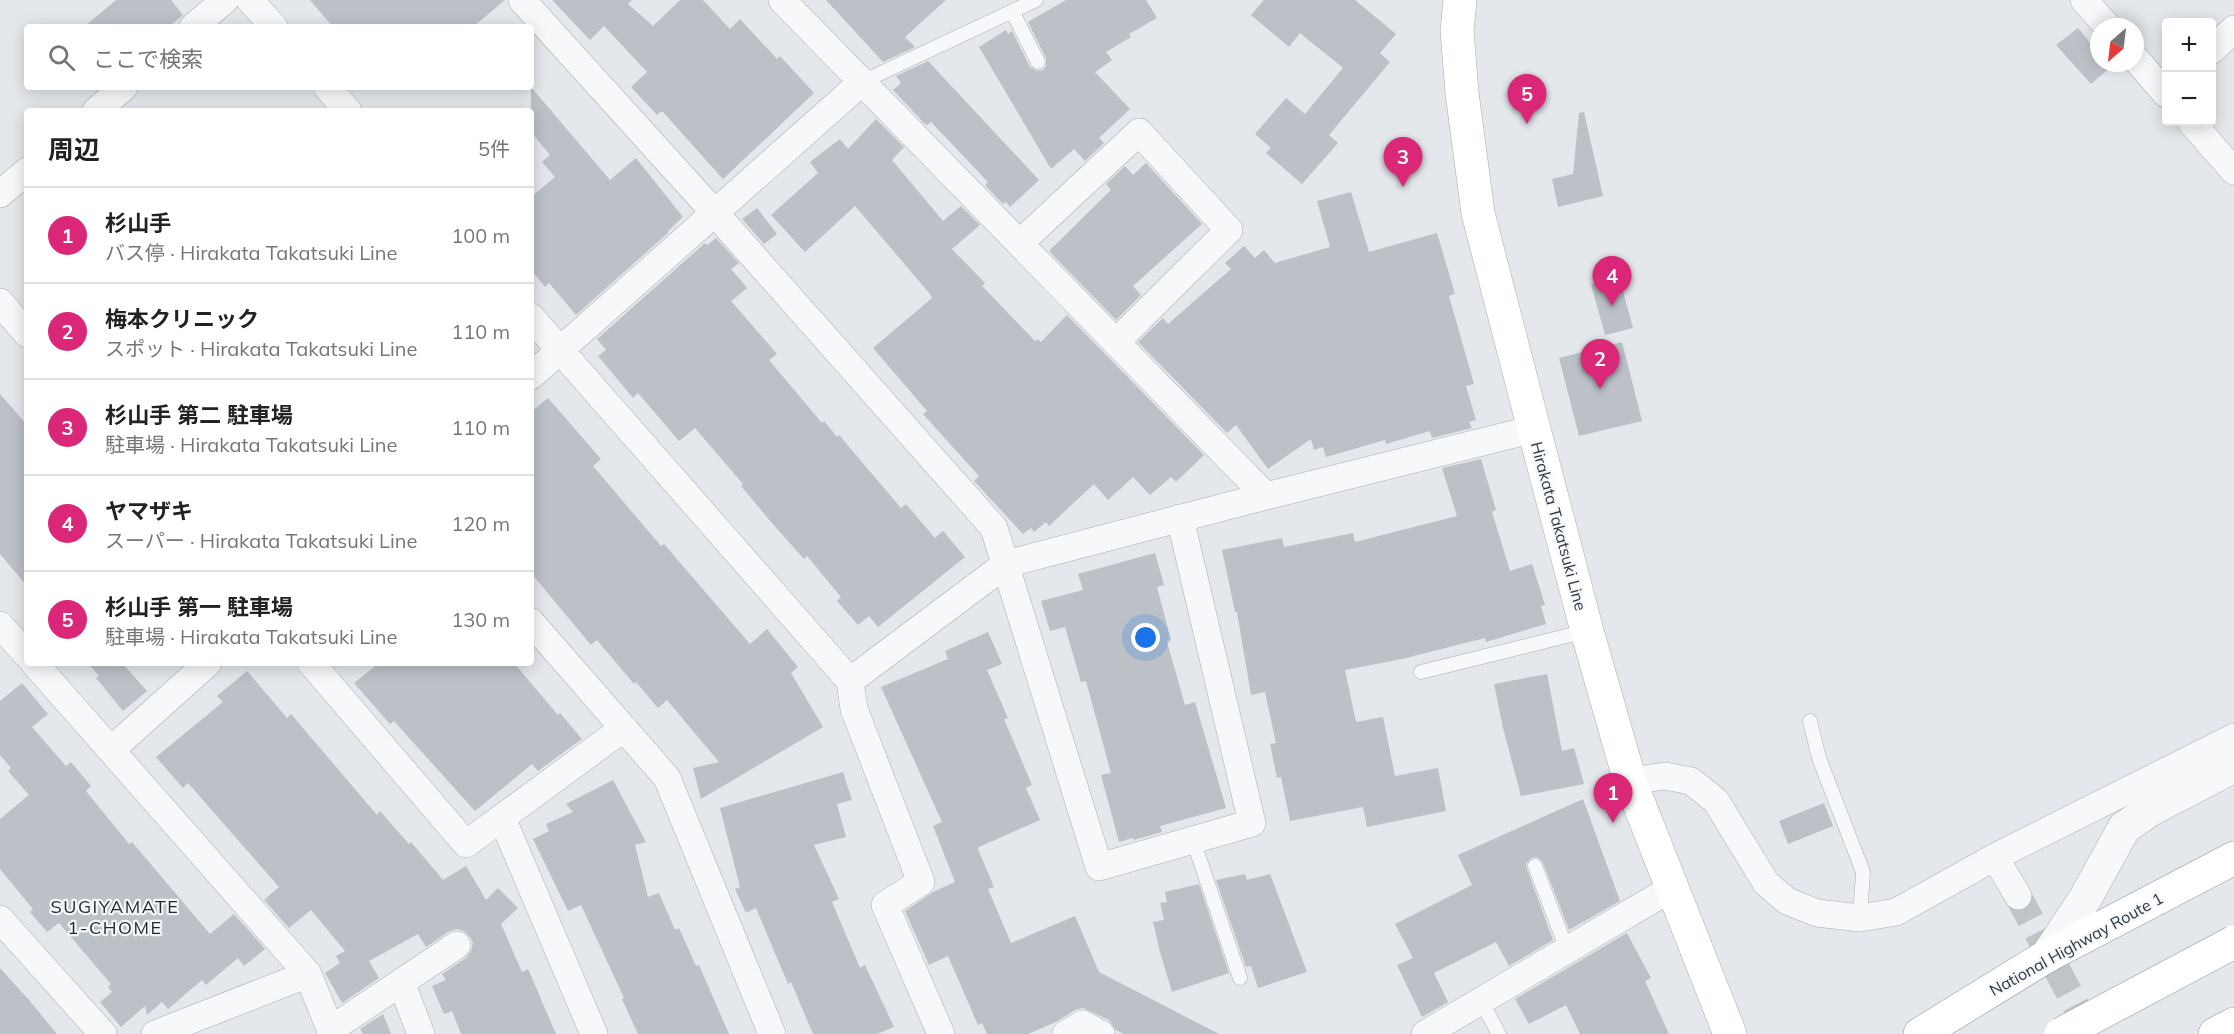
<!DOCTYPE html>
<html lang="ja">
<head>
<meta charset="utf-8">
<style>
  :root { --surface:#fff; --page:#f6f6f6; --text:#222; --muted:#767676; --line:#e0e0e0; --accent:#db2777 }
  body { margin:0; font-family:Mulish,"Noto Sans JP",sans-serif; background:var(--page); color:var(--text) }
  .controls { position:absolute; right:18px; top:18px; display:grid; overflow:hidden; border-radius:6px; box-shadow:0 3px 15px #0003 }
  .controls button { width:54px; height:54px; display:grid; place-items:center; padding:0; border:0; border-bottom:2px solid var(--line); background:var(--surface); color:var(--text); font:30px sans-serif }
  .compass { position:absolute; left:2090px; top:18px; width:54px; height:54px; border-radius:50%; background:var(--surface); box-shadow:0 3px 15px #0003; rotate:208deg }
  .you { position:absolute; left:1146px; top:638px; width:21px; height:21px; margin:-15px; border:4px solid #fff; border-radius:50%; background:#1a73e8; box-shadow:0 0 0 9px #1a73e833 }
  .badge { display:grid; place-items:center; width:39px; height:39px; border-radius:50%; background:var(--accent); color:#fff; font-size:20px; font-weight:700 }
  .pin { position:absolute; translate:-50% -50px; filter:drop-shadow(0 2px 3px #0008) }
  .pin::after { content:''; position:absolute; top:32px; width:21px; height:18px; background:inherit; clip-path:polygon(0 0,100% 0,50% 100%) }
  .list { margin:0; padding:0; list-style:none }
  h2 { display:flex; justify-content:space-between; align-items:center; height:78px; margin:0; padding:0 24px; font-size:26px }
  h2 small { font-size:20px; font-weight:400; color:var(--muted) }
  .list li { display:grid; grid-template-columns:39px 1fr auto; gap:18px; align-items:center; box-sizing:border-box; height:96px; padding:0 24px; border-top:2px solid var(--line) }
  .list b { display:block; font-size:22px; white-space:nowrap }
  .list p { margin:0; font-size:20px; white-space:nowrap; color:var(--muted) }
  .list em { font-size:20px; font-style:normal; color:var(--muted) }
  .icon { flex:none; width:33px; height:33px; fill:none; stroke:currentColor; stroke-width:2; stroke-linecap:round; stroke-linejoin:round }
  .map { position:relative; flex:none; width:2234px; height:1034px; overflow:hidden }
  .search { position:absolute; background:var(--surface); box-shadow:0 3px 15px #0003; left:24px; top:24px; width:510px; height:66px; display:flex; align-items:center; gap:15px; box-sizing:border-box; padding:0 21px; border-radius:6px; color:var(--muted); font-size:22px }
  .panel { position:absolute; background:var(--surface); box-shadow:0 3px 15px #0003; left:24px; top:108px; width:510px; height:558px; border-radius:6px }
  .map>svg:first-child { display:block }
  .building { fill:#bbc1c7 }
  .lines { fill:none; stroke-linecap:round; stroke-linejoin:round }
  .minor-tunnel { stroke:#bfc4c9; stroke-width:27; stroke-dasharray:27 14; stroke-linecap:butt }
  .service-casing { stroke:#a9aeb5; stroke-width:15 }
  .minor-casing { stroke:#a9aeb5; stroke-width:28 }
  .tertiary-casing { stroke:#a9aeb5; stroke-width:34 }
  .primary-casing { stroke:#a4acb5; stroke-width:34 }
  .trunk-casing { stroke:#8c96a0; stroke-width:34 }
  .motorway-casing { stroke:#8c96a0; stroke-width:34 }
  .service { stroke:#f6f8f9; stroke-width:14 }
  .minor { stroke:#f6f8f9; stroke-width:27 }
  .tertiary { stroke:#f6f8f9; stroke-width:33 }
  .primary { stroke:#fff; stroke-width:33 }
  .trunk { stroke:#fff; stroke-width:33 }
  .motorway { stroke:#fff; stroke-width:33 }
  .motorway-bridge-casing { stroke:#8c96a0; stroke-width:34; stroke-linecap:butt }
  .motorway-bridge { stroke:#fff; stroke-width:33 }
  .labels { text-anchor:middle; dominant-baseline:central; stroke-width:4.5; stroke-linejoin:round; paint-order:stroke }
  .street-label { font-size:16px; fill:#2d3642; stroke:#f4f6f8 }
  .neighbourhood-label { font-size:18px; letter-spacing:1.5px; fill:#1f2733; stroke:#f4f6f8 }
</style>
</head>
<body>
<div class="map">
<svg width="2234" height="1034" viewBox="0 0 2234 1034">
  <rect width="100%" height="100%" fill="#e4e7eb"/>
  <path class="building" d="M116 0H171L183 15 169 27H84Z
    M310 0H505L473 27H333Z
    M552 0H632L628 4 653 26 680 0H703L730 29 740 19 777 59 780 56 814 93 723 179 662 111 657 115 631 87 647 72 604 26 590 40Z
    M826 0H946L905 37 915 47 883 62Z
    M1066 0H1146L1157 18 1129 34 1131 37 1106 52 1112 60 1095 72 1130 109 1099 138 1104 143 1085 161 1074 149 1051 169 979 47 1006 30 1008 34 1012 31 1030 67 1037 71 1043 70 1046 66V58L1028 22Z
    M1264 0H1355L1396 34 1380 53 1390 62 1329 135 1338 143 1302 184 1266 153 1271 148 1255 134 1286 98 1305 114 1343 68 1300 33 1289 47 1251 15Z
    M2078 28 2099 54V63H2107L2110 68 2091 84 2056 45Z
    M928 61 1039 180 1010 207 1006 202 1003 204 985 185 988 182 931 122 927 125 925 124 893 90 901 83 896 76Z
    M531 87 610 180 636 158 683 217 668 231 669 232 576 315 549 283 545 287 531 270V197L555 177 542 162 550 155 531 132Z
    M1584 112 1603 196 1558 207 1552 179 1573 174 1579 113Z
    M876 119 904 147 892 160 943 221 961 206 980 225 952 249 985 283 982 286 1035 341 1038 339 1041 342 1067 315 1204 455 1176 482 1171 477 1150 495 1133 477 1108 500 1094 484 1049 526 1046 522 1034 532 1031 528 1023 534 974 481 979 476 923 414 927 411 873 348 932 298 930 294 855 206 805 252 771 215 818 173 810 162 840 139 848 149Z
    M1146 163 1202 224 1133 286 1141 295 1116 320 1049 251 1111 190 1106 184 1125 166 1133 175Z
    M1351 192 1369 252 1437 233 1455 294 1449 296 1474 384 1466 386 1476 420 1469 422 1472 428 1432 438 1430 431 1386 444 1385 440 1326 457 1323 447 1314 450 1311 439 1268 469 1236 425 1227 433 1138 342 1163 318 1168 324 1231 269 1225 263 1244 246 1255 258 1264 250 1275 263 1330 247 1317 201Z
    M757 208 777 234 764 244 742 219Z
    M716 238 739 263 731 269 747 288 731 301 777 354 769 360 822 423 824 421 837 437 839 435 901 508 906 504 935 538 943 531 965 557 878 627 869 616 858 625 837 601 841 597 807 556 804 559 771 522 741 486 743 484 695 428 679 441 638 393 633 398 598 356 606 350 597 339 705 243 707 245Z
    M1619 277 1633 328 1605 335 1591 284Z
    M1622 342 1642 421 1579 436 1559 358Z
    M0 394 27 425V586L0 554Z
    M548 398 601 459 593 466 661 546 664 544 750 644 767 629 798 667 791 673 823 727 701 799 693 768 719 762 667 700 658 708 636 682 634 684 597 640 591 645 531 573V412Z
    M1481 459 1496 510 1492 512 1510 571 1532 564 1545 605 1541 606 1546 624 1486 642 1485 638 1402 659 1345 670 1356 722 1383 717 1395 776 1438 768 1446 811 1367 827 1363 807 1290 821 1281 777 1277 778 1270 744 1276 743 1265 692 1251 695 1237 612H1235L1222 550 1282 538 1284 547 1353 533 1355 542 1457 516 1442 468Z
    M1155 553 1164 585 1157 587 1171 640 1167 642 1185 705 1195 702 1226 808 1160 826 1162 832 1134 840 1133 838 1119 842 1101 775 1111 773 1086 681 1081 682 1065 627 1050 631 1041 601 1083 590 1078 574Z
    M988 632 1002 664 987 670 1008 718 1004 719 1032 785 1026 788 1040 820 979 847 978 849 994 887 988 889 1011 943 1075 916 1099 972 1219 1034H1124L1116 1030 1109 1020 1083 1008 1075 1010 1056 1022 1028 1034H987L982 1023 978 1025 948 956 929 965 905 911 933 892 955 882 933 826 942 822 881 687 948 659 945 651Z
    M88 663H122L147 691 123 711 96 678 99 676Z
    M379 663H514L558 715 560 713 582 739 538 771 532 764 475 811 394 721 390 724 354 683Z
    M247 671 287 718 291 714 377 815 380 811 409 844 411 842 443 880 466 866 486 900 498 888 518 908 501 924 522 972 528 969 556 1034H461L452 1011 444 1014 432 986 446 980 442 974 466 958 471 951 473 943 470 937 464 931 457 929 448 932 426 947 418 934 369 961 379 978 342 1003 325 973 340 963 336 956 345 951 311 910 289 928 264 900 279 887 188 783 183 788 156 757 223 702 217 696Z
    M1547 674 1562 751 1574 748 1584 784 1521 796 1503 728 1494 684Z
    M22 683 48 714 32 727 66 766 71 762 91 786 86 791 129 844 132 842 210 934 234 914 265 949 244 966 238 958 206 985 202 980 168 1009 162 1002 147 1015 145 1006 121 1027 100 1002 112 992 108 987 111 984 59 923 47 932 30 912 33 909 0 869V819L29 795 8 771 11 768 0 755V701Z
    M843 772 852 800 837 804 846 837 814 845 839 899 832 902 860 968 865 965 894 1027 877 1034H813L791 982 788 984 756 908 746 913 735 889 740 887 720 808Z
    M613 780 646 842 635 845 648 897 659 893 675 930 679 928 696 966 699 965 729 1034H638L622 999 624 998 581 905 568 911 533 839 549 831 546 824 573 812 566 804Z
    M1583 799 1620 901 1569 930 1543 863 1537 857 1531 858 1526 864 1527 869 1553 940 1509 966 1496 942 1434 973 1448 1002 1422 1017 1397 965 1413 958 1395 924 1472 885 1458 855Z
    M1824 803 1833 826 1788 844 1779 821Z
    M1245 874 1247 880 1270 874 1307 972 1258 988 1251 966 1246 967 1216 880Z
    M1199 884 1229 973 1172 992 1160 952 1153 922 1164 920 1160 903 1167 902 1165 892Z
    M1627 933 1651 978 1645 981 1669 1034H1580L1566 1005 1529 1024 1515 999Z
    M0 968 29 1000 57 1034H0Z
    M383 1014 391 1034H363L360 1029Z"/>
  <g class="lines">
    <path class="minor-tunnel" d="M2018 896 2091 1034"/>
    <g class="service-casing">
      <path id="service" d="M1012 11 1038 62
        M862 82 1036 0
        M1421 672 1587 631
        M1810 721 1819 758 1863 872 1860 918
        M1193 840 1240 978
        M1535 866 1567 950
        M1481 1001 1499 1034"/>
    </g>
    <g class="minor-casing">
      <path id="minor" d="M250 0 274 27
        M522 0 714 212 994 528 1099 867 1252 823 1180 518
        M782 0 1266 496
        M2084 0 2108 27
        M193 27 225 0
        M2212 50 2234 29
        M2135 58 2166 94
        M327 87 348 111
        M96 111 124 87
        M2191 122 2234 171
        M0 194 27 171
        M1020 243 1139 132 1229 230 1116 342
        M0 302 27 334
        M531 317 850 681
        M531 376 862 82
        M531 622 667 778 772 1034
        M0 625 27 655
        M34 663 308 974 332 1034
        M311 663 466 844 624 728
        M111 750 208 663
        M1630 781 1665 776 1691 781 1716 801 1766 883 1787 901 1817 913 1860 918 1896 912 1995 857 2234 737
        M502 818 594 1034
        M1995 857 2018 896
        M0 919 103 1034
        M401 982 421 1034
        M330 1030 457 945
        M155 1034 308 974
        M941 1034 885 905 921 882 854 709 850 681 1006 564 1266 496 1534 429
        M1066 1034 1083 1024 1101 1034
        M1425 1034 1672 888"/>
    </g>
    <g class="tertiary-casing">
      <path id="tertiary" d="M2047 956 2086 897 2124 828 2150 810 2234 766"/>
    </g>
    <g class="primary-casing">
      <path id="primary" d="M1460 0 1457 31 1462 93 1478 213 1534 429 1587 631 1630 781 1730 1034"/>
    </g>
    <g class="trunk-casing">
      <path id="trunk" d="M1920 1034 2047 956 2234 858"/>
    </g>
    <g class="motorway-casing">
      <path id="motorway" d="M2215 1034 2234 1024"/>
    </g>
    <use href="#service" class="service"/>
    <use href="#minor" class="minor"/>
    <use href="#tertiary" class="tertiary"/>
    <use href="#primary" class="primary"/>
    <use href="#trunk" class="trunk"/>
    <use href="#motorway" class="motorway"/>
    <g class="motorway-bridge-casing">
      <path id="motorway-bridge" d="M2061 1034 2234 942"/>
    </g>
    <use href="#motorway-bridge" class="motorway-bridge"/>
  </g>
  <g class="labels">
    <g class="street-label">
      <text transform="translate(1559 526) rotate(75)">Hirakata Takatsuki Line</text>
      <text transform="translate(2076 944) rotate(-29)">National Highway Route 1</text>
    </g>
    <g class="neighbourhood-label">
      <text x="115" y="906">SUGIYAMATE<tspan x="115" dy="21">1-CHOME</tspan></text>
    </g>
  </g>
</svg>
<div class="controls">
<button>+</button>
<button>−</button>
</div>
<svg class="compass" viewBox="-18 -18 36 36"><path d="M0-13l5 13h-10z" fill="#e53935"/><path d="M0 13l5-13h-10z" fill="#767676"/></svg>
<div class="you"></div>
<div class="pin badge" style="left:1613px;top:823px">1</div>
<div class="pin badge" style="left:1600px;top:389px">2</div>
<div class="pin badge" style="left:1403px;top:187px">3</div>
<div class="pin badge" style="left:1612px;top:306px">4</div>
<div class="pin badge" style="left:1527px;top:124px">5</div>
<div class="search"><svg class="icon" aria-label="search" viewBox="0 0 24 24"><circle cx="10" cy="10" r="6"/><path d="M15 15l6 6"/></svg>ここで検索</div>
<section class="panel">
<h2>周辺<small>5件</small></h2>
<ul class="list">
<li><span class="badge">1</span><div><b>杉山手</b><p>バス停 · Hirakata Takatsuki Line</p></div><em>100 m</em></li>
<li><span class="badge">2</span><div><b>梅本クリニック</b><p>スポット · Hirakata Takatsuki Line</p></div><em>110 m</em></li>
<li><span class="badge">3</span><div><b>杉山手 第二 駐車場</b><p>駐車場 · Hirakata Takatsuki Line</p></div><em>110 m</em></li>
<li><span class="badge">4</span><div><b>ヤマザキ</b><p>スーパー · Hirakata Takatsuki Line</p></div><em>120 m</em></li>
<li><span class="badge">5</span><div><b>杉山手 第一 駐車場</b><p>駐車場 · Hirakata Takatsuki Line</p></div><em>130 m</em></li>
</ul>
</section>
</div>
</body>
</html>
